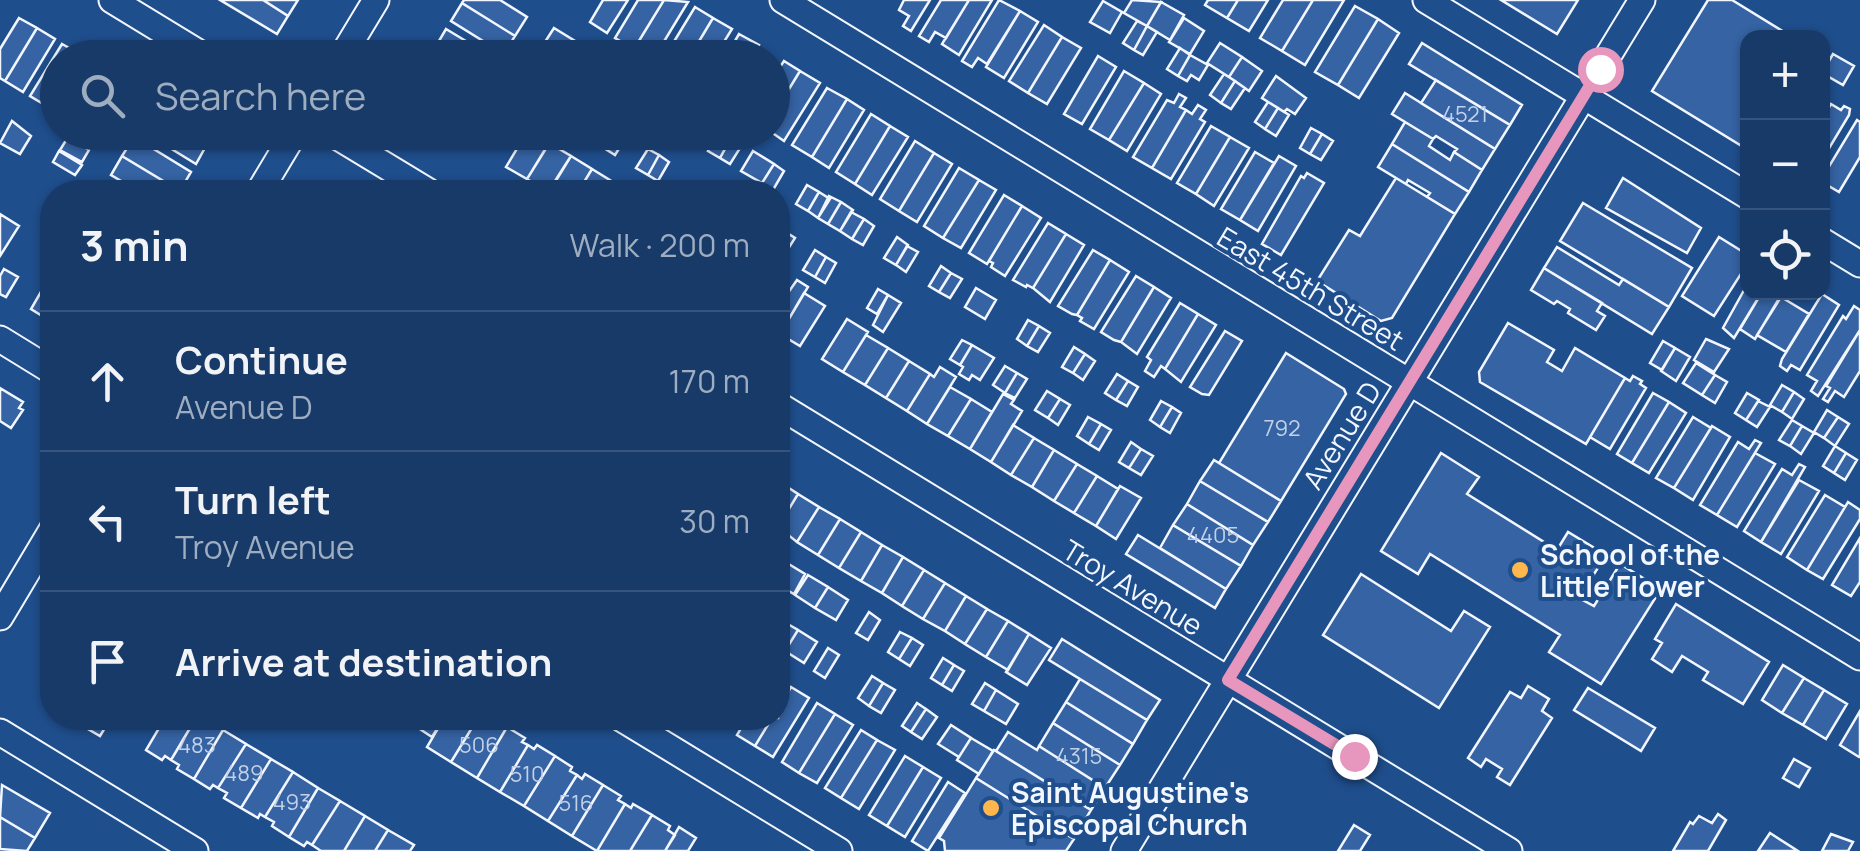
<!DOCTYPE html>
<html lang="en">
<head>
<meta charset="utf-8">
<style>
  :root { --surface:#173a69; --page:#20416f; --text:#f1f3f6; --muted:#9eadc0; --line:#36547d }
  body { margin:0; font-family:Manrope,sans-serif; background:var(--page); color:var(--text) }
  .controls { position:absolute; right:30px; top:30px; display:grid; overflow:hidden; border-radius:20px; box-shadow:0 2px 8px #0004 }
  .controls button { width:90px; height:90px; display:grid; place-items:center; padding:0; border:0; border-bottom:2px solid var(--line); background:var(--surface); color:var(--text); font:50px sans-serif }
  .stop { position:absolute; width:30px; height:30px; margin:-22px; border:8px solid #e797bd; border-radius:50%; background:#fff }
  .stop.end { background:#e797bd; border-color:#fff; box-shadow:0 2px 10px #0008 }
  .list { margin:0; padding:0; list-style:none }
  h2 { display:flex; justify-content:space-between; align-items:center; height:130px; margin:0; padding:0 40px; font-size:42px }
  h2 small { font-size:32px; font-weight:400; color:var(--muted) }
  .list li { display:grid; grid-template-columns:65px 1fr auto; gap:30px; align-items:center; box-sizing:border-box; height:140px; padding:0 40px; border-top:2px solid var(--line) }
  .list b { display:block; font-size:38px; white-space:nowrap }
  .list p { margin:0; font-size:32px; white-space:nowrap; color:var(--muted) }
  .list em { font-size:32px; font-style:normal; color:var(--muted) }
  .icon { flex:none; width:55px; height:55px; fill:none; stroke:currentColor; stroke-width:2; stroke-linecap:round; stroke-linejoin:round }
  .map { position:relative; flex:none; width:1860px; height:851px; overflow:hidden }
  .search { position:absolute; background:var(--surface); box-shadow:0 2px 8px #0004; left:40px; top:40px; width:750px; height:110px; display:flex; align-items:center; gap:25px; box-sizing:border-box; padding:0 35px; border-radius:55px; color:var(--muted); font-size:38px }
  .panel { position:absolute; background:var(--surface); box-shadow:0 2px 8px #0004; left:40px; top:180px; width:750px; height:550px; border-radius:40px }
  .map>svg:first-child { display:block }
  .building { fill:#3563a3; stroke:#f2f6ff; stroke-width:2.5 }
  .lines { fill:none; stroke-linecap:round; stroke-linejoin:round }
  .minor-casing { stroke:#f2f6ff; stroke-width:29 }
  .minor { stroke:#1f4e8c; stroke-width:25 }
  .route { stroke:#e797bd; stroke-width:12 }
  .poi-dot { fill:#ffb74d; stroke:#1f4e8c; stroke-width:4 }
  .labels { text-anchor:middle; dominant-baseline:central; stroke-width:8; stroke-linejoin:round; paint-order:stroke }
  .number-label { font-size:22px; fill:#c3d1e8 }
  .street-label { font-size:28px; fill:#f2f6ff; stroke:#1f4e8c }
  .poi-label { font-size:28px; font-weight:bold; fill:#f2f6ff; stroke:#1f4e8c; text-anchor:start }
</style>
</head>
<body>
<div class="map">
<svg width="1860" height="851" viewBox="0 0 1860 851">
  <rect width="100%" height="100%" fill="#1f4e8c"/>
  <path class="building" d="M220 0H263L288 16 277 34Z
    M263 0H298L288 16Z
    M464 0H500L527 17 515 36 462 3Z
    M603 0H628L607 33 590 22Z
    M638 0H664L634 49 615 38Z
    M664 0 688 2 654 58H648L634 49Z
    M904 0H930L911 31 903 26 909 16 899 10Z
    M941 0H969L946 38 935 32 929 42 919 36Z
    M969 0H992L959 55 942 44Z
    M999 0 1020 11 987 64 978 58 972 67 962 61Z
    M1132 0 1161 2 1147 26 1124 13Z
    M1208 0H1238L1227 18 1205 5Z
    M1238 0H1268L1249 31 1227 18Z
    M1283 0H1313L1282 51 1260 38Z
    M1313 0H1344L1305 65 1282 51Z
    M1501 0H1578L1557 34Z
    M1708 0H1732L1794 38H1748L1745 148 1652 91Z
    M1103 1 1122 12 1110 33 1090 22Z
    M1161 2 1184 15 1170 40 1147 26Z
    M462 3 515 36 504 54 451 21Z
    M1355 6 1378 19 1338 85 1315 72Z
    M695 7 713 18 689 58H664Z
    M1020 11 1038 22 1004 78 986 67Z
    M19 18 37 28 5 81 0 78V49Z
    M713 18 732 29 714 58H689Z
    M1184 18 1204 31 1190 54 1169 42Z
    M1378 19 1399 33 1359 98 1338 85Z
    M1137 21 1147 26 1134 50 1123 43Z
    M1044 25 1062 37 1028 93 1009 81Z
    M1147 26 1157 32 1143 55 1134 50Z
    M37 28 55 39 23 92 5 81Z
    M554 28 575 41 566 56 545 42Z
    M446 29 494 58H455L436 46Z
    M739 34 759 45 751 58H725Z
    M1062 37 1081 48 1047 104 1028 93Z
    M1220 43 1242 57 1229 77 1207 63Z
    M1422 43 1522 105 1510 125 1409 64Z
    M62 44 82 55 58 58V95L50 108 30 96Z
    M1180 48 1190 55 1178 76 1167 69Z
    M1833 54 1854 66 1843 85 1822 73Z
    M1190 55 1208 65 1199 80 1191 75 1187 81 1178 76Z
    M1098 56 1116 67 1082 124 1064 114Z
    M1242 57 1262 71 1249 91 1229 77Z
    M784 61 800 71 772 117V79Z
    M800 71 820 83 784 141 771 132 772 117Z
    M1124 71 1144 83 1109 140 1090 129Z
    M1224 74 1235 81 1221 103 1210 95Z
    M1276 76 1306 98 1295 114 1287 109 1284 112 1262 98Z
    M1436 80 1510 125 1495 149 1421 103Z
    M1235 81 1245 88 1231 109 1221 103Z
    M1144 83 1161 94 1127 151 1109 140Z
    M827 88 847 99 812 157 792 145Z
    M1405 93 1495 149 1482 170 1454 152 1457 149 1436 136 1433 139 1392 114Z
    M1179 94 1186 98 1180 107 1186 110 1152 168 1133 157 1167 100 1174 103Z
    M847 99 864 110 829 168 812 157Z
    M1268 102 1278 108 1265 129 1255 122Z
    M1831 104 1841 110 1844 106 1850 109 1849 115 1822 160V119Z
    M1198 105 1206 110 1200 119 1205 122 1171 179 1152 168 1186 110 1192 114Z
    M1278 108 1289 115 1276 136 1265 129Z
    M871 114 890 126 855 184 836 172Z
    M1857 120 1860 122V157L1839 192 1822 182V178Z
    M12 121 31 136 20 154 0 143Z
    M1405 122 1433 139 1429 146 1450 160 1454 152 1482 170 1469 192 1392 144Z
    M890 126 908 137 872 195 855 184Z
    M1211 126 1230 137 1196 194 1177 183Z
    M1311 128 1322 134 1310 154 1300 148Z
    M144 132H184L206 146 196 164Z
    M527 132H541L552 139 527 179 506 167Z
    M614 132 627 136 615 155 604 148Z
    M719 132 731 138 720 158 708 151Z
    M1322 134 1333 141 1321 160 1310 154Z
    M68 137 89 150 82 162 60 150Z
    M134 137 191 172 180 191 122 156Z
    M1230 137 1249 148 1214 206 1196 194Z
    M731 138 742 145 730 164 720 158Z
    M915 141 934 153 899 211 880 199Z
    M549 143 571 156 548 192 527 179Z
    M1392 144 1469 192 1455 214 1427 197 1430 193 1408 180 1406 184 1378 167Z
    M648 149 659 155 648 175 636 168Z
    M59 151 82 165 75 175 53 162Z
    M753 151 774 164 762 183 741 171Z
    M1255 152 1274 163 1240 220 1221 209Z
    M934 153 952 164 917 222 899 211Z
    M659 155 669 162 658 181 648 175Z
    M122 156 180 191 179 192H140L111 175Z
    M571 156 592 169 578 192H549Z
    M1279 156 1296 166 1258 231 1240 220Z
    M774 164 784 171 773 190 762 183Z
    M959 168 979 180 943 238 924 226Z
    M592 169 613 182 607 192H578Z
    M1307 173 1324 183 1281 255 1262 244 1301 176 1304 178Z
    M1396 178 1455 214 1392 318 1381 321 1317 281 1349 230 1360 236Z
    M1623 178 1701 228 1687 253 1606 208Z
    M979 180 996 190 961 248 943 238Z
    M807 185 819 192 808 211 796 204Z
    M819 192 830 199 818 218 808 211Z
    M1004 195 1022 206 987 264 969 253Z
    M829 196 841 202 828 224 818 218Z
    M841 202 853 210 840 231 828 224Z
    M1583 203 1692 268 1669 307 1560 241Z
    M1022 206 1041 218 1005 276 991 267 993 263 989 261Z
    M851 212 864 219 852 239 840 231Z
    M0 214 19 226 0 256Z
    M864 219 874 226 863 245 852 239Z
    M1048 223 1066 234 1033 288 1027 285 1026 287 1013 280Z
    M784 231 795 238 783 257 778 254V242Z
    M1066 234 1084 245 1050 302 1033 288Z
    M897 237 908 245 896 265 884 258Z
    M1719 237 1748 255V263L1714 316 1682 296Z
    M907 246 918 252 906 272 896 265Z
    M1557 247 1619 285 1623 279 1669 307 1652 334 1544 268Z
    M815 250 826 257 815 277 803 270Z
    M1093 250 1110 260 1077 315 1072 314 1058 306Z
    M826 257 836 263 825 283 815 277Z
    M1110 260 1129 272 1094 329 1080 321 1082 318 1077 315Z
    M941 266 951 273 939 292 929 286Z
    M1544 268 1602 303 1597 311 1605 316 1596 330 1568 313 1570 309 1557 301 1554 304 1531 290Z
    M4 269 18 277 6 297 0 294V276Z
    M951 273 962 279 950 298 939 292Z
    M1136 276 1154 287 1121 342 1114 340 1101 332Z
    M797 280 808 287 780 334 778 290 781 284 790 290Z
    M1748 283V292H1762L1734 338 1723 328Z
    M1154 287 1171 298 1137 354 1121 342Z
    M976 288 996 300 985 319 965 307Z
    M878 289 888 295 877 314 867 308Z
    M42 290 52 296V322L31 309Z
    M1762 292H1783L1755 339 1740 329Z
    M804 293 825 306 800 346 780 334Z
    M1822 294 1839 305 1800 370 1791 365 1787 371 1780 366 1782 359Z
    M888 295 901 303 883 332 873 325Z
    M1781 297 1809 314 1786 352 1757 335Z
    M1180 303 1198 314 1165 369 1161 366 1154 377 1145 371 1151 360 1147 357Z
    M1854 306 1860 310V330L1818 396 1811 391 1817 381 1807 375 1843 316 1846 319Z
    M1198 314 1216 325 1181 382 1165 369Z
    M847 319 868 332 843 372 822 359Z
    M1028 320 1039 326 1027 346 1017 339Z
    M1508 323 1554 350 1547 362 1562 371 1575 348 1625 378 1586 444 1480 382 1479 372Z
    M1039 326 1050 333 1038 352 1027 346Z
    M1860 330V371L1844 397 1835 391 1828 402 1823 399 1830 388 1826 386Z
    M1225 331 1242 341 1209 395 1202 394 1190 387Z
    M866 335 888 348 865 385 843 372Z
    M1706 339 1729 349 1714 372 1694 360Z
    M962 340 972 345 960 365 950 359Z
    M1663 341 1675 348 1662 370 1650 363Z
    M972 345 994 358 980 380 972 375 969 380 959 374 963 367 960 365Z
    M1074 347 1085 354 1073 373 1062 367Z
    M888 348 909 361 886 398 865 385Z
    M1675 348 1690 357 1676 381 1661 371Z
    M1286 353 1344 389 1346 394 1281 501 1219 463Z
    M1085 354 1095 361 1083 380 1073 373Z
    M909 361 930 374 907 411 886 398Z
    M1696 363 1715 375 1702 395 1683 383Z
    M1005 366 1017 373 1005 393 993 385Z
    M940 367 956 377 927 424 907 411 930 374 934 377Z
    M1017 373 1027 379 1015 398 1005 393Z
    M1117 374 1128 381 1116 400 1105 393Z
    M1715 375 1727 382 1715 403 1702 395Z
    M1633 376 1642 381 1640 384 1646 388 1610 449 1590 437 1625 378 1630 381Z
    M1128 381 1138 387 1127 406 1116 400Z
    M1782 385 1794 392 1782 412 1770 405Z
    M950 387 971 399 948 436 927 424Z
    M0 388 23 402 19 408 23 410 11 428 0 421Z
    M1047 391 1060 399 1048 418 1035 410Z
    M1794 392 1804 399 1792 419 1782 412Z
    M1653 393 1669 402 1632 463 1617 454Z
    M1747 393 1759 400 1746 420 1735 413Z
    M1003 394 1014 400 1011 404 1022 411 991 462 970 449Z
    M971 399 992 412 970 449 948 436Z
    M1060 399 1070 405 1058 425 1048 418Z
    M1161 401 1172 407 1160 427 1150 420Z
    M1758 401 1770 407 1757 427 1746 420Z
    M1669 402 1686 413 1649 473 1632 463Z
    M1172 407 1181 413 1170 433 1160 427Z
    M1827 410 1838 417 1824 438 1814 432Z
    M1088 417 1101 424 1089 444 1077 436Z
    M1693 417 1711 428 1674 488 1656 478Z
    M1838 417 1849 424 1835 446 1824 438Z
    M1792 420 1802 426 1790 446 1779 440Z
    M1101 424 1111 430 1099 450 1089 444Z
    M1013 425 1034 438 1011 475 991 462Z
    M1712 426 1730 437 1693 500 1674 488Z
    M1802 426 1814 433 1801 454 1790 446Z
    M1034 438 1054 450 1032 487 1011 475Z
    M1755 440 1761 443 1717 515 1700 505 1738 442 1749 449Z
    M1131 442 1141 449 1129 468 1119 462Z
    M1835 446 1846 453 1834 473 1823 466Z
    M1141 449 1153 456 1141 475 1129 468Z
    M1054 450 1077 464 1054 501 1032 487Z
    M1441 453 1479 477 1467 494 1557 550 1568 532 1606 555 1579 598 1594 606 1620 564 1661 589 1601 684 1549 652 1560 635 1430 554 1418 574 1381 551Z
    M1755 453 1775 464 1737 527 1717 515Z
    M1846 453 1857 460 1845 480 1834 473Z
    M1214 460 1281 501 1268 522 1200 481Z
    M1077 464 1097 476 1074 513 1054 501Z
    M1799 464 1805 467 1761 542 1744 531 1782 469 1792 475Z
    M1097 476 1118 489 1096 526 1074 513Z
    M1799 480 1819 491 1781 554 1761 542Z
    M778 481 798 494 778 527Z
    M1200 481 1268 522 1253 545 1187 504Z
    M1120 486 1141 498 1116 539 1096 526Z
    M798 494 819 507 797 542 778 527Z
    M1825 495 1845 507 1807 570 1787 557Z
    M1848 502 1860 510V519L1823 579 1807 570Z
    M1187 504 1253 545 1241 566 1173 525Z
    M819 507 840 519 818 555 797 542Z
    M840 519 861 532 839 568 818 555Z
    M1173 525 1241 566 1226 589 1160 548Z
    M861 532 882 545 861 581 839 568Z
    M1138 535 1226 589 1215 608 1126 554Z
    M1860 538V582L1851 596 1832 585Z
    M882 545 903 557 882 593 861 581Z
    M903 557 924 570 902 606 882 593Z
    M787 563 805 574 794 594 778 585V578Z
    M924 570 945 583 923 619 902 606Z
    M1361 574 1451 631 1464 611 1490 627 1439 708 1323 635Z
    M808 575 828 587 815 608 795 595Z
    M945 583 966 596 945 631 923 619Z
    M828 587 848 600 836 620 815 608Z
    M966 596 987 609 965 644 945 631Z
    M1676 604 1769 662 1743 704 1703 680 1708 672 1682 656 1672 672 1652 659 1662 643 1655 639Z
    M987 609 1008 621 986 657 965 644Z
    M869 612 880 620 868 640 856 633Z
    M1008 621 1029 634 1008 670 986 657Z
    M786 623 798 630 785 651 778 646V636Z
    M798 630 817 642 804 663 785 651Z
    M900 632 912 638 899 659 888 652Z
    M1029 634 1051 648 1027 685 1006 672Z
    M912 638 923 645 910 666 899 659Z
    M1062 639 1160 700 1147 720 1049 660Z
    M828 648 839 655 825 678 814 671Z
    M943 658 954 665 942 685 931 678Z
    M954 665 964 671 952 691 942 685Z
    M1783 665 1804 678 1782 713 1762 700Z
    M872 676 883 683 869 706 858 698Z
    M1804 678 1824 690 1803 725 1782 713Z
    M1080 679 1147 720 1133 744 1066 702Z
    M883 683 895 690 881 713 869 706Z
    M985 683 996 690 984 711 972 704Z
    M1528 686 1549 699 1542 711 1552 718 1510 785 1497 777 1502 769 1486 759 1481 767 1468 758 1510 692 1521 698Z
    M791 687 809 698 773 757 755 746 772 718H778V709Z
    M1588 688 1655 728 1641 751 1574 710Z
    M996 690 1018 704 1006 724 984 711Z
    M1824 690 1847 704 1826 739 1803 725Z
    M1066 702 1133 744 1120 765 1053 723Z
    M817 703 835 714 799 773 782 762Z
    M917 703 926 709 911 732 902 726Z
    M926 709 937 717 922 739 911 732Z
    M1860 711V756L1859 757 1840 745Z
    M835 714 853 725 817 783 799 773Z
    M69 718H111L100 736Z
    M165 718H196L171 760 165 756 162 760 146 750Z
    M196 718H203L223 730 194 779 177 769 179 765 171 760Z
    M416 718H444L432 737 412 724Z
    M444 718H478L451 762 427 747Z
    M478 718H491L507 727 477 778 451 762Z
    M747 718H772L755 746 737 735Z
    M1053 723 1120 765 1105 788 1039 746Z
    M951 725 971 738 959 757 938 744Z
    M507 727 525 738 522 742 528 745 500 792 477 778Z
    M223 730 246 744 218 788 213 785 210 789 194 779Z
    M861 730 877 740 841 798 825 788Z
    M1008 732 1037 750 1039 746 1105 788 1091 810 996 751Z
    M971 738 993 751 979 774 957 760Z
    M877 740 895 750 859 809 841 798Z
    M246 744 271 759 241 808 224 798 227 793 218 788Z
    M528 745 534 749 537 745 555 756 524 806 500 792Z
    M994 750 1091 810 1074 839 976 778Z
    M555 756 572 767 570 771 577 775 548 821 524 806Z
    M905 756 923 767 887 826 869 815Z
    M271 759 293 772 265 817 260 814 258 818 241 808Z
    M1794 759 1810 768 1799 787 1783 778Z
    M923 767 941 778 905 837 887 826Z
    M293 772 318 788 289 837 272 826 274 822 265 817Z
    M585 774 603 785 572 836 548 821 577 775 582 779Z
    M976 778 1074 839 1066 851H945L944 841 939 838Z
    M948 782 965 793 928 851 912 841Z
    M2 785 50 813 35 838 0 817Z
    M603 785 621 796 618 800 625 804 597 851 572 836Z
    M318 788 340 801 312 845 307 842 304 846 289 837Z
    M340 801 365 816 344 851H321L312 845Z
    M625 804 631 808 633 804 652 815 630 851H597Z
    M1718 814 1726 820 1708 851H1673L1690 822 1693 824 1699 816 1712 823Z
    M652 815 670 826 668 830 675 835 665 851H630Z
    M365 816 388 830 375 851H344Z
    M0 817 35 838 27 851 0 849Z
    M1354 825 1370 835 1360 851H1338Z
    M679 827 696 838 688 851H665Z
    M388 830 414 845 410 851H375Z
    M1770 833 1798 851H1758Z
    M1831 834 1853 842 1848 851H1822Z"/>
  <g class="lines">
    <g class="minor-casing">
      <path id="minor" d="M112 0 207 58
        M783 0 1860 657
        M1426 0 1748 196
        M341 58 376 0
        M330 132 429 192
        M259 192 295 132
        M1822 241 1860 264
        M0 339 52 371
        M778 405 1509 851
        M0 617 52 530
        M621 718 839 851
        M0 732 195 851
        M1124 851 1642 0"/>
    </g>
    <use href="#minor" class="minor"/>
  </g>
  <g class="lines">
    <path class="route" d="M1354 756 1228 680 1600 69"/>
  </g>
  <g class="poi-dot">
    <circle cx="1520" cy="570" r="10"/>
    <circle cx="991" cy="808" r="10"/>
  </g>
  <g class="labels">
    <g class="number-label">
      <text x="1465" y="114">4521</text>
      <text x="1282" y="428">792</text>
      <text x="1213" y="535">4405</text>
      <text x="197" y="745">483</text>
      <text x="479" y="745">506</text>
      <text x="1079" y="756">4315</text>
      <text x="244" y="773">489</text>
      <text x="527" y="774">510</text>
      <text x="292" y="802">493</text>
      <text x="576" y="803">516</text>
    </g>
    <g class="street-label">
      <text transform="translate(1311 288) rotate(31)">East 45th Street</text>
      <text transform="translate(1341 435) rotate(-58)">Avenue D</text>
      <text transform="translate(1133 587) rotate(31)">Troy Avenue</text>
    </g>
    <g class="poi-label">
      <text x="1540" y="554">School of the<tspan x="1540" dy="32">Little Flower</tspan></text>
      <text x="1011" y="792">Saint Augustine's<tspan x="1011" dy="32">Episcopal Church</tspan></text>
    </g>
  </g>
</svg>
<div class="controls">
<button>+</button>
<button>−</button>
<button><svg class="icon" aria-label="locate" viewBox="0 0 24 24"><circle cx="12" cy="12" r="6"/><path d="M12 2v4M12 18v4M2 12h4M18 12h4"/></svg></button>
</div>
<div class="stop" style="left:1600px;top:69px"></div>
<div class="stop end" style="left:1354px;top:756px"></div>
<div class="search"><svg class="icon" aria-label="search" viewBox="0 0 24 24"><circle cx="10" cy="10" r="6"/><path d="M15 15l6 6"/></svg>Search here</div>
<section class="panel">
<h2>3 min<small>Walk · 200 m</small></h2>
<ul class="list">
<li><svg class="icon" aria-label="ahead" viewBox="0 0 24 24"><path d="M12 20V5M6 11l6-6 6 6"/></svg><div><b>Continue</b><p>Avenue D</p></div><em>170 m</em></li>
<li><svg class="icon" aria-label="left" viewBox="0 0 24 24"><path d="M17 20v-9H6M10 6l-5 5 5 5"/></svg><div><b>Turn left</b><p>Troy Avenue</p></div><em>30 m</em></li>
<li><svg class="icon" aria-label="arrive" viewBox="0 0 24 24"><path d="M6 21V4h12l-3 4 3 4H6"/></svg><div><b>Arrive at destination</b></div></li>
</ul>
</section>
</div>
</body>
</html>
